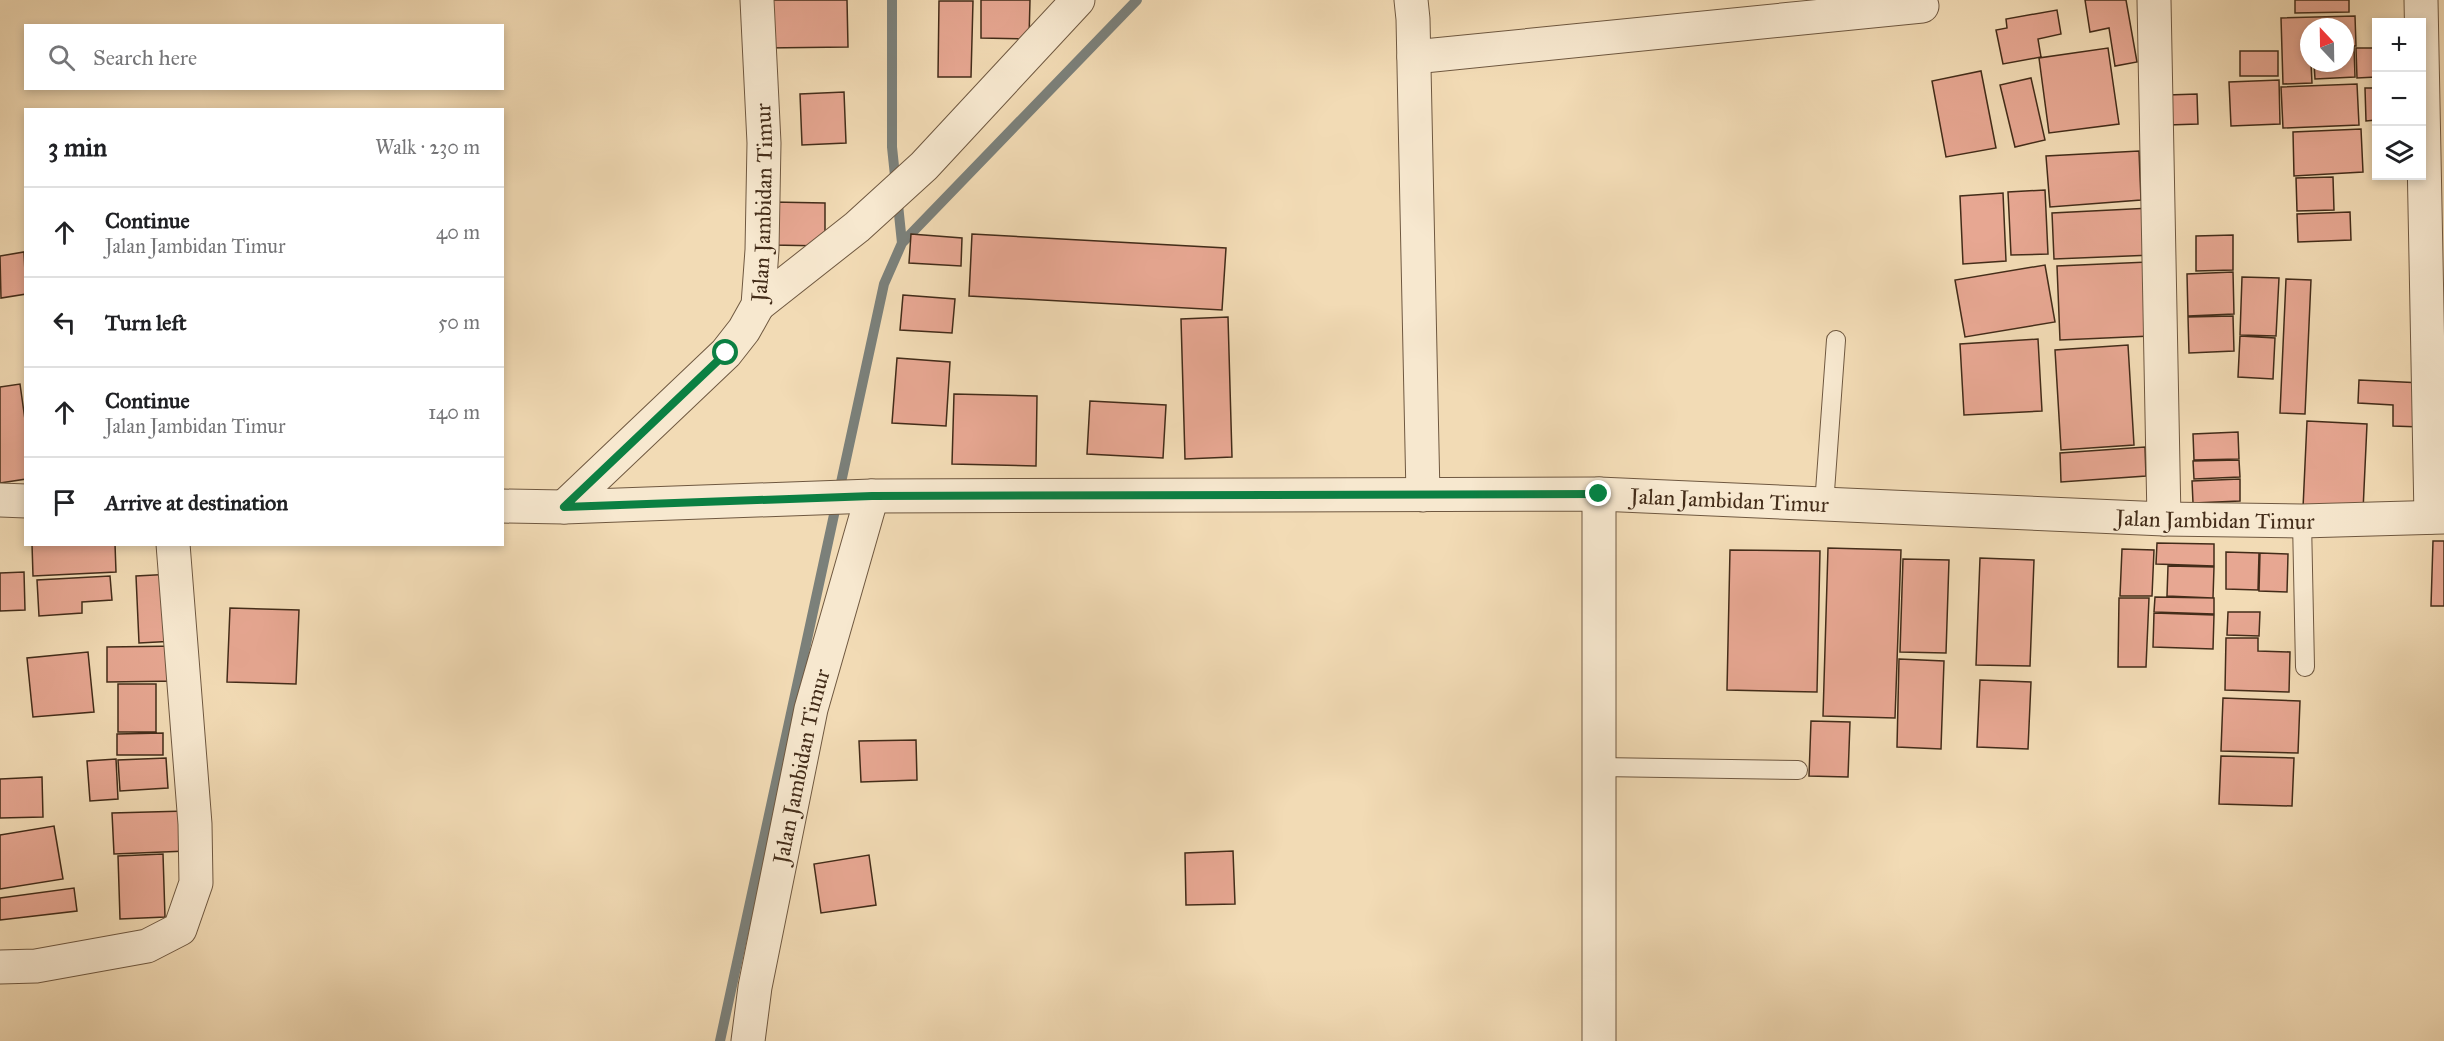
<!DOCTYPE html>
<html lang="en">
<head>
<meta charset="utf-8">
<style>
  :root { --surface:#fff; --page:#f2f2f2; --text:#202124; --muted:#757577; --line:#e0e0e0 }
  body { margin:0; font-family:"IM FELL Great Primer",serif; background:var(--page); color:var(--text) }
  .controls { position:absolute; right:18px; top:18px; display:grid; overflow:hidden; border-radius:0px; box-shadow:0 3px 9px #0003 }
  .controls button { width:54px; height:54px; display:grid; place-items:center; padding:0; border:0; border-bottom:2px solid var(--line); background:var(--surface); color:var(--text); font:30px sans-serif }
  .compass { position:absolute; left:2300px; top:18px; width:54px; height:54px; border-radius:50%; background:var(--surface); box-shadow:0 3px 9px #0003; rotate:338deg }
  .stop { position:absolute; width:18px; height:18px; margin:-14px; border:4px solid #0b8043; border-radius:50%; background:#fff }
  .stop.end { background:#0b8043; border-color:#fff; box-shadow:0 2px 6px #0008 }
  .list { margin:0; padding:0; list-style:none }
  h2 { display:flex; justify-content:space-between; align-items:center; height:78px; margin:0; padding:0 24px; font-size:26px }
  h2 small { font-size:20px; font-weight:400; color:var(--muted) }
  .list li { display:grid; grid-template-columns:39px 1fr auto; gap:18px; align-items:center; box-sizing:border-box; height:90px; padding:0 24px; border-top:2px solid var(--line) }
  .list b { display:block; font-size:22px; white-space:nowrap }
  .list p { margin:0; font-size:20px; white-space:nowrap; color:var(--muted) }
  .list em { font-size:20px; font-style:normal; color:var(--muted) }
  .icon { flex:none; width:33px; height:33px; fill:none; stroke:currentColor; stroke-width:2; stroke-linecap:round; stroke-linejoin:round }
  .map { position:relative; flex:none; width:2444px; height:1041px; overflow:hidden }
  .search { position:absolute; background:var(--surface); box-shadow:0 3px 9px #0003; left:24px; top:24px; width:480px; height:66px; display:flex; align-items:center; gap:15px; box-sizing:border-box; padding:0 21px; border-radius:0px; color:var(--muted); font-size:22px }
  .panel { position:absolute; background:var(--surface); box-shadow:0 3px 9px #0003; left:24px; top:108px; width:480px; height:438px; border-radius:0px }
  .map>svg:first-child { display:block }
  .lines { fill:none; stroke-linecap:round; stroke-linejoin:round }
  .stream { stroke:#7b807a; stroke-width:10 }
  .building { fill:#e7a792; stroke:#432c19; stroke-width:1.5 }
  .lane-casing { stroke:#6f5840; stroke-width:20 }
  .street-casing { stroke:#6f5840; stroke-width:35 }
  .lane { stroke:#f7e8cf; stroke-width:18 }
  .street { stroke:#f7e8cf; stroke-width:33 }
  .route { stroke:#0b8043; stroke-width:8 }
  .labels { text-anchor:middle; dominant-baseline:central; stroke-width:4.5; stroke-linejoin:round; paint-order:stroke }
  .street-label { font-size:22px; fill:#432c19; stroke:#f7e8cf }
</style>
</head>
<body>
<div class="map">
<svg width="2444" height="1041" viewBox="0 0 2444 1041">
  <rect width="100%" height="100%" fill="#f2dbb5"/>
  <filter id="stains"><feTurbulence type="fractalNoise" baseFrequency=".00333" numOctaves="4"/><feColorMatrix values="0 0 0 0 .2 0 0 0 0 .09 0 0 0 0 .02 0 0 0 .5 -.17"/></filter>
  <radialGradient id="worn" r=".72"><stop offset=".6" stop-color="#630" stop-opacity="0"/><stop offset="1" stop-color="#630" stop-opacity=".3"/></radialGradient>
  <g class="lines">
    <path class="stream" d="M892 0V147L902 243
      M720 1041 884 284 902 243 1137 0"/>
  </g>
  <path class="building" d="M765 0H847L848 47 765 48Z
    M981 0H1030L1029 39 981 38Z
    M2085 0H2126L2137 62 2115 66 2109 28 2090 32Z
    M2295 0H2349V12L2295 13Z
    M939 1H973L971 77H938Z
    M2057 10 2061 34 2038 39 2041 57 2003 64 1996 30 2007 28 2006 19Z
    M2355 16 2356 46H2345V27H2309V63H2311L2312 83 2283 84 2281 18Z
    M2354 47 2355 77 2315 79 2314 63H2345V48Z
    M2108 48 2119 124 2049 133 2039 58Z
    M2356 48H2376V77L2357 78Z
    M2240 51H2278V76H2240Z
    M1981 71 1996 148 1946 157 1932 81Z
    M2031 78 2045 140 2015 147 2000 85Z
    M2279 80 2280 124 2231 126 2229 82Z
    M2357 84 2359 125 2283 128 2281 87Z
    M2365 88H2376V120L2366 121Z
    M844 92 846 143 802 145 800 94Z
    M2197 94 2198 124 2168 125 2167 95Z
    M2361 129 2363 172 2294 176 2293 132Z
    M2139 151 2141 200 2050 207 2046 156Z
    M2333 177 2334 210 2297 211 2296 178Z
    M2045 190 2048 254 2011 255 2008 192Z
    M2003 193 2006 261 1963 264 1960 196Z
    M772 202 825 203V246L772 245Z
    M2151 208 2153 255 2054 259 2052 213Z
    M2350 212 2351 240 2298 242 2297 214Z
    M911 234 962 238 961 266 909 263Z
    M972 234 1226 248 1222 310 969 296Z
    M2233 235V270L2196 271V236Z
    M24 252 26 294 1 298 0 256Z
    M2148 262 2151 336 2060 340 2057 266Z
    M2045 265 2055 322 1965 337 1955 280Z
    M2233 272 2234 314 2188 316 2187 274Z
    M2242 277 2279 278 2276 336 2240 335Z
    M2286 279 2311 280 2305 414 2280 413Z
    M903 295 955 299 952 333 900 330Z
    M2233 316 2234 351 2189 353 2188 317Z
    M1228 317 1232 457 1185 459 1181 319Z
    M2240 336 2275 338 2273 379 2238 377Z
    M2038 339 2042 411 1964 415 1960 344Z
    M2128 345 2134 445 2061 450 2055 350Z
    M897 358 950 362 946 426 892 423Z
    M2359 380 2423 383 2421 427 2393 426V405L2358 403Z
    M20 384 26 427V479L0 483V387Z
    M954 394 1037 396 1036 466 952 464Z
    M1090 401 1166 405 1163 458 1087 454Z
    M2307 421 2367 424 2363 511 2303 508Z
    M2238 432 2239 459 2194 460 2193 434Z
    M2145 447 2146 476 2061 482 2060 453Z
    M2239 460 2240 477 2194 479 2193 461Z
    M2240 479V501L2193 503 2192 481Z
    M2433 541H2444V606H2431Z
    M2157 543 2214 544V566L2156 564Z
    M32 544H115L116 572 33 576Z
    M1828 548 1901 550 1895 718 1823 716Z
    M2122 549 2154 550 2152 596H2120Z
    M1730 550 1820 551 1817 692 1727 690Z
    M2226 552 2259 553 2258 590 2226 589Z
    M2260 553 2288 554 2287 592 2259 591Z
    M1980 558 2034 560 2030 666 1976 665Z
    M1903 559 1949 560 1946 653 1900 652Z
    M2168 566 2214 567 2213 598 2167 596Z
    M24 572 25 610 0 611V573Z
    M173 574 176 641 139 643 136 576Z
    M110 576 112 600 82 602V613L39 616 37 580Z
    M2155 597 2214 598V614L2154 612Z
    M2119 598H2149L2146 667H2118Z
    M230 608 299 610 296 684 227 682Z
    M2228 612H2260L2259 636 2227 635Z
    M2154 613 2214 615 2213 649 2153 647Z
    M2226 638H2258V651L2290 652 2289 692 2225 690Z
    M180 646V681L107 682V647Z
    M88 652 94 712 33 717 27 658Z
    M1899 659 1944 661 1941 749 1897 747Z
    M1980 680 2031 682 2028 749 1977 747Z
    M118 684H156V732H118Z
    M2223 698 2300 701 2298 753 2221 751Z
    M1811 721 1850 722 1848 777 1809 776Z
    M163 733V755H117V734Z
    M916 740 917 780 861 782 859 741Z
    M2221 756 2294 758 2292 806 2219 804Z
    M166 758 168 788 120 791 118 760Z
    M116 759 118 799 90 801 87 761Z
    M42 777 43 817 0 818V779Z
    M186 811 187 851 114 854 112 813Z
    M54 826 63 879 0 889V835Z
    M1233 851 1235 904 1186 905 1185 853Z
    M163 854 165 917 120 919 118 856Z
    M869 855 876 905 821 913 814 864Z
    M74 888 77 911 0 920V898Z"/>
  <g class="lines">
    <g class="lane-casing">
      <path id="lane" d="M1824 505 1836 340
        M2302 521 2305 667
        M1599 767 1798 770"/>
    </g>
    <g class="street-casing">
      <g id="street">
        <path d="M1411 0 1413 19 1423 495"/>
        <path d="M2154 0 2164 519"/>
        <path d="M2421 0 2431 517"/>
        <path d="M1414 57 1922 6"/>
        <path d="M758 305 857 227 924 166 1078 0"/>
        <path d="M0 500 26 501"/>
        <path id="s1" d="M502 506 564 507 872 496 1599 494 2164 519 2302 521 2444 517"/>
        <path id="s2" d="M564 507 726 353 744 330 758 305 762 250 764 143 757 0"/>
        <path d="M0 967 36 966 147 946 180 929 196 883 195 824 173 544"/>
        <path id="s3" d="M748 1041 755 987 811 709 872 496"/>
        <path d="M1599 1041V494"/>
      </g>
    </g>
    <use href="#lane" class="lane"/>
    <use href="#street" class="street"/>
  </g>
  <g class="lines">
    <path class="route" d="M726 353 564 507 872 496 1599 494"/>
  </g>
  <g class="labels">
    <g class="street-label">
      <text stroke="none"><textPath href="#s2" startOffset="384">Jalan Jambidan Timur</textPath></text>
      <text stroke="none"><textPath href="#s1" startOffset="1228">Jalan Jambidan Timur</textPath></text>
      <text stroke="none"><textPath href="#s1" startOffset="1714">Jalan Jambidan Timur</textPath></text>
      <text stroke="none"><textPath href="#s3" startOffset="280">Jalan Jambidan Timur</textPath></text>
    </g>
  </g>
  <rect width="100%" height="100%" filter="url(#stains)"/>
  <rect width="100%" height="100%" fill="url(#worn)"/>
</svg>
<div class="controls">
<button>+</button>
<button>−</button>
<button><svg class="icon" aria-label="layers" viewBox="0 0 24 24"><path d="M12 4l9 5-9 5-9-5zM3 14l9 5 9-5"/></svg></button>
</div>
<svg class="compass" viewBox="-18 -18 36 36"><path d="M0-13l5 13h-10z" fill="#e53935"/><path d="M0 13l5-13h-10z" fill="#757577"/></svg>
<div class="stop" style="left:726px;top:353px"></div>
<div class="stop end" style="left:1599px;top:494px"></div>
<div class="search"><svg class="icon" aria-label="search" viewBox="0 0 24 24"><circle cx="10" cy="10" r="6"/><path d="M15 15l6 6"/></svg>Search here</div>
<section class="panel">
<h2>3 min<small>Walk · 230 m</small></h2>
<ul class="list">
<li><svg class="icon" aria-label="ahead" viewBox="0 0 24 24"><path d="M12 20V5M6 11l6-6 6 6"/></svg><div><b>Continue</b><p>Jalan Jambidan Timur</p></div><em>40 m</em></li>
<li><svg class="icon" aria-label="left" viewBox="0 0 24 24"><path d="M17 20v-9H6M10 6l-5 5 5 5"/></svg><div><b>Turn left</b></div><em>50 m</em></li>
<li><svg class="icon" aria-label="ahead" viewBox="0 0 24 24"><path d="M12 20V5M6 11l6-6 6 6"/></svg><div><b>Continue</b><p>Jalan Jambidan Timur</p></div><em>140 m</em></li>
<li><svg class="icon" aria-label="arrive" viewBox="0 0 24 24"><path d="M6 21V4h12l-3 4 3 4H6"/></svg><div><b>Arrive at destination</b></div></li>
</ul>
</section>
</div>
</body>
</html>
